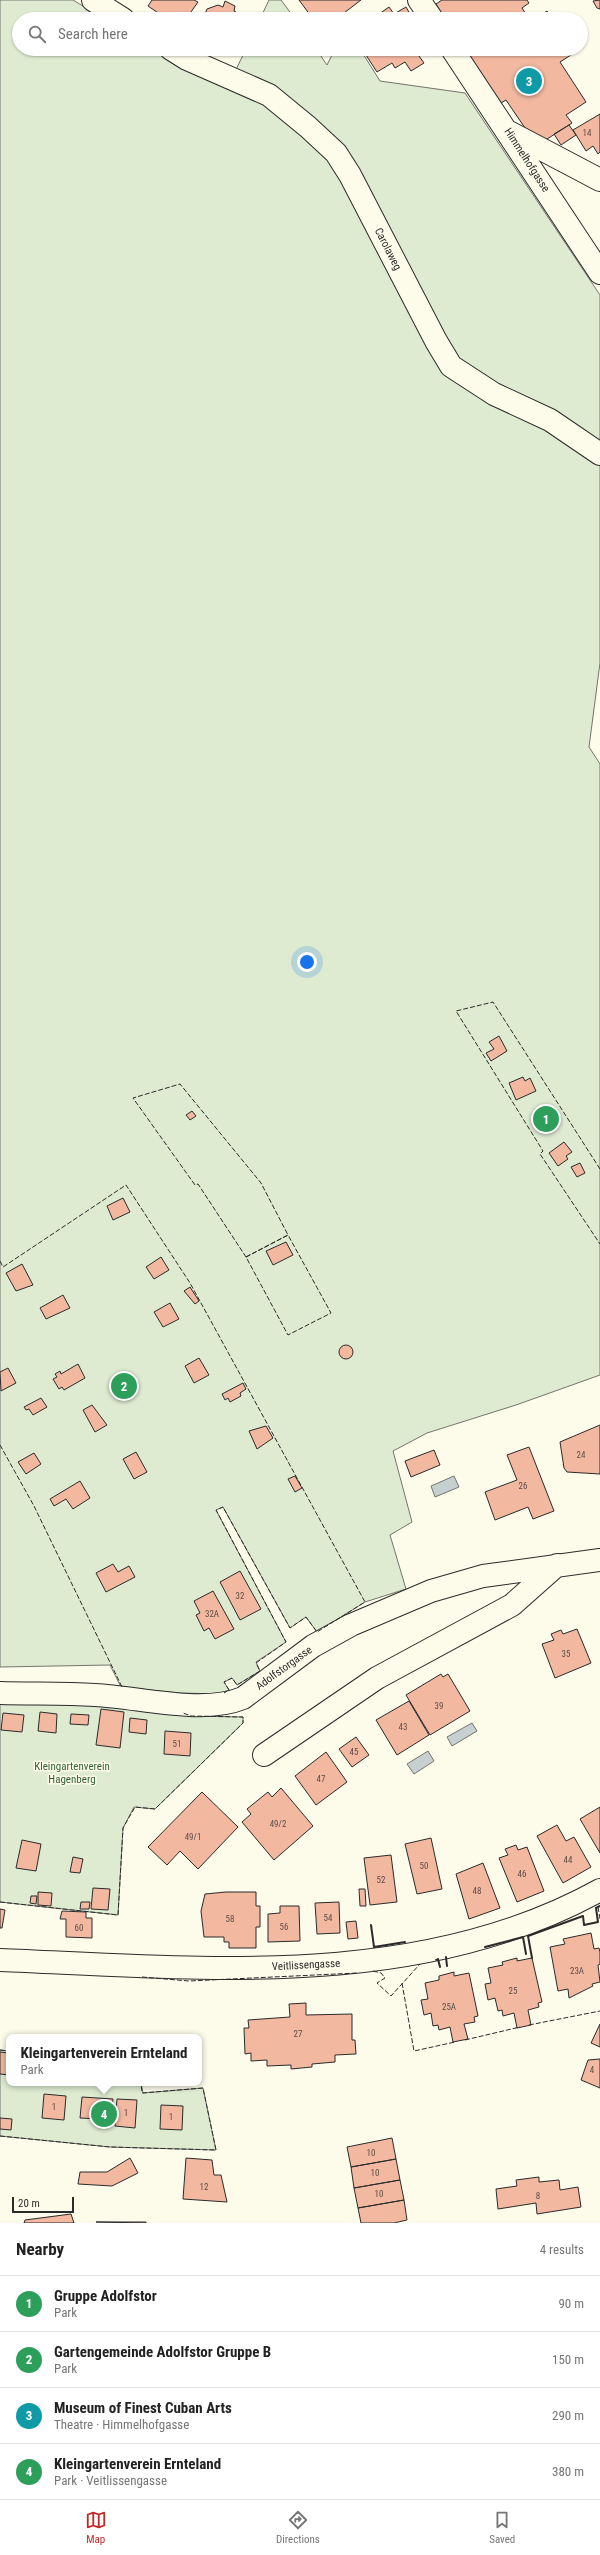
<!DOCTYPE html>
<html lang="en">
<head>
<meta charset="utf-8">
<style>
  :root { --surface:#fff; --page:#f6f6f6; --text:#222; --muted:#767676; --line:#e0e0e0; --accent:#c62828 }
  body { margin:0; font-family:"Roboto Condensed",sans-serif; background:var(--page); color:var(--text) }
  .scale { position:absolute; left:12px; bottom:10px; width:62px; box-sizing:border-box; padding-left:4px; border:2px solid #2b2b2b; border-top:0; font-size:11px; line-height:14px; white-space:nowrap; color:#2b2b2b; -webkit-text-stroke:3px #fdfbea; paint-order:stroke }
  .you { position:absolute; left:307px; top:962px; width:14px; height:14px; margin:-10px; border:3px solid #fff; border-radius:50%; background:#1a73e8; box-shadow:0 0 0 6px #1a73e833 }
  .badge { display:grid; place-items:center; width:26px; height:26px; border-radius:50%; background:var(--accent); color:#fff; font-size:13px; font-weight:700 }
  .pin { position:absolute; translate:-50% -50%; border:2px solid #fff; box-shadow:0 1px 4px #0006 }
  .popup { position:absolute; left:6px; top:2034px; width:196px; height:52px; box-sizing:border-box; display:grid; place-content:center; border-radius:8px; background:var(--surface); filter:drop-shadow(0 1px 3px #0005); font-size:13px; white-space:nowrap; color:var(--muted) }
  .popup b { font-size:15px; color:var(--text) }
  .popup::after { content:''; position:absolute; left:50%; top:100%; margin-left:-8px; border:8px solid transparent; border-top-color:var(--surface) }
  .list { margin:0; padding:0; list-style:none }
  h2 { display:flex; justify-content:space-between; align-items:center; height:52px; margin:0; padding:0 16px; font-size:17px }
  h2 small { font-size:13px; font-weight:400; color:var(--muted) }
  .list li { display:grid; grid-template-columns:26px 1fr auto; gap:12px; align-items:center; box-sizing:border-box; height:56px; padding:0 16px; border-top:1px solid var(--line) }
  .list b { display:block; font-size:15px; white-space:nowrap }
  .list p { margin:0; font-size:13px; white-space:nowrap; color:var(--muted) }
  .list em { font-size:13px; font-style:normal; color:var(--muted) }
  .icon { flex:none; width:22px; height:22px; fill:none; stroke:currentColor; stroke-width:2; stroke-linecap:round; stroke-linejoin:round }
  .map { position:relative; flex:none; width:600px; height:2223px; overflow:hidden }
  .search { position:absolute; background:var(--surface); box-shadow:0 1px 3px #0004; left:12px; right:12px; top:12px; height:44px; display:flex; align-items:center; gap:10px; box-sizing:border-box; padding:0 14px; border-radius:22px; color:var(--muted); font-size:15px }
  .sheet { height:276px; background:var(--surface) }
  nav { display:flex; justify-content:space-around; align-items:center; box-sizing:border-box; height:56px; border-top:1px solid var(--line); background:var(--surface); font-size:11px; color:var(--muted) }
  nav a { display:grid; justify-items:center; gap:2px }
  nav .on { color:var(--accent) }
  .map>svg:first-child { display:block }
  .green { fill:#deebd1; stroke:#74746e }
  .water { fill:#c7d0d0; stroke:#74746e }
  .building { fill:#f2b8a0; stroke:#2b2b2b }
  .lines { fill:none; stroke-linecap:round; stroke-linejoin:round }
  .minor-casing { stroke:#2b2b2b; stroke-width:24 }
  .minor { stroke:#fdfbea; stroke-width:22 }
  .fence { stroke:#2b2b2b; stroke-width:1; stroke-dasharray:5 2; stroke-linecap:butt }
  .wall { stroke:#2b2b2b; stroke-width:2 }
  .labels { text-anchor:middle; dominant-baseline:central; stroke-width:3; stroke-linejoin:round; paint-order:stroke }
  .number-label { font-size:9px; fill:#5d4e48 }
  .street-label { font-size:11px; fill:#2b2b2b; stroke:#fdfbea }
  .park-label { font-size:11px; fill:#34623c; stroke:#fdfbea }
</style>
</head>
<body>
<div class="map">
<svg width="600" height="2223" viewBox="0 0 600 2223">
  <rect width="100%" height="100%" fill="#fdfbea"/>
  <path class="green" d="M0 0H73L104 19H19V49H151L175 65 229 84 246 49H316L327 65 335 49H360L380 81 465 93 600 295V663L589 747 600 764V1375L516 1405 427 1433 393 1451 412 1522 390 1535 406 1589 365 1602 317 1632 306 1617 290 1628 223 1507 216 1510 286 1642 256 1662 260 1671 237 1685 232 1678 224 1682 229 1690 222 1694 179 1693 121 1687 110 1665 0 1667Z
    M269 0H281L295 19H260Z
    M0 1699 177 1710 191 1716 243 1717V1723L155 1809 134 1807 123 1828 118 1915 0 1902Z
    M0 2050 9 2051V2083H141L143 2093 203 2088 216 2150 110 2147 0 2136Z"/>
  <path class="water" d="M454 1476 459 1487 435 1497 431 1486Z
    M472 1723 477 1731 452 1746 447 1737Z
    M428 1751 434 1761 414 1774 407 1764Z"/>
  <path class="building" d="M152 0H194L198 2 186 19H167L148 6Z
    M299 0H361L336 19H313Z
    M442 0H527L529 3 522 8 529 19H445L436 4Z
    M600 0V9L597 8 593 1Z
    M225 1 235 6 234 11 236 12 238 19H203L207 9 218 5 223 7Z
    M389 7 394 14 406 7 413 19H372Z
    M547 11 552 19H535Z
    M362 49H414L424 63 411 71 405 62 395 68 392 63 377 72Z
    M465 49H572L574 53 560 62 586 102 566 115 572 123 544 141 525 128 506 100 501 103Z
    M600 114V152L598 154 593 146 586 151 573 130Z
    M569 125 576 135 561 145 554 134Z
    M499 1036 507 1051 491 1061 486 1053 494 1049 489 1042Z
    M523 1077 525 1081 530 1078 536 1091 516 1100 509 1083Z
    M192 1111 196 1116 190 1120 186 1115Z
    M564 1142 572 1152 566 1156 568 1159 558 1166 549 1153Z
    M580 1163 585 1173 577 1177 571 1167Z
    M123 1198 130 1212 113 1220 107 1206Z
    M286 1242 293 1255 273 1265 266 1251Z
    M161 1257 169 1270 154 1279 146 1267Z
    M22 1264 33 1285 16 1291 6 1273Z
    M190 1287 199 1301 195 1304 184 1291Z
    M63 1295 70 1308 46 1319 40 1308Z
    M170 1303 179 1319 163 1327 154 1312Z
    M339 1352a7 7 0 1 1 14 0a7 7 0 1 1-14 0Z
    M199 1358 209 1375 194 1383 185 1366Z
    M78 1364 85 1378 64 1390 62 1387 59 1389 53 1379 57 1377 55 1374 60 1371 61 1374Z
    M8 1368 16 1383 1 1391 0 1372Z
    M243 1383 246 1389 240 1393 241 1396 230 1402 228 1398 225 1400 222 1394Z
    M41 1398 47 1407 33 1415 29 1409 26 1410 24 1407Z
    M92 1405 107 1425 95 1432 83 1410Z
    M600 1425V1474L567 1472 564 1468 560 1442Z
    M266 1426 273 1438 257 1449 249 1431Z
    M529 1447 554 1511 533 1519 528 1507 495 1520 485 1492 517 1480 507 1455Z
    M434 1450 440 1465 411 1477 405 1461Z
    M136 1452 147 1472 134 1479 123 1459Z
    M34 1453 41 1464 26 1474 18 1462Z
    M295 1476 302 1488 295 1492 288 1479Z
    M80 1481 90 1498 73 1509 66 1499 54 1506 50 1499Z
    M113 1564 118 1572 129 1566 135 1577 106 1592 96 1573Z
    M240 1571 261 1609 240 1620 220 1582Z
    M213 1591 234 1629 215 1639 209 1628 204 1631 196 1615 200 1613 194 1601Z
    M577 1629 591 1663 555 1678 542 1644 554 1640 551 1634 561 1630 563 1634Z
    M441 1674 443 1677 448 1674 470 1711 430 1735 406 1695Z
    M409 1701 429 1735 397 1755 376 1720Z
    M101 1709 124 1712 120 1748 96 1745Z
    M40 1712 57 1714 56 1733 38 1731Z
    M3 1713 24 1715 22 1732 1 1730Z
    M71 1714 89 1715 88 1725 70 1724Z
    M130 1718 147 1720 146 1734 129 1732Z
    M165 1731 191 1733 190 1756 164 1754Z
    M356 1737 369 1755 352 1767 339 1749Z
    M326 1752 347 1782 316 1805 295 1776Z
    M281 1788 313 1826 274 1860 242 1822 251 1814 247 1809 268 1792 272 1797Z
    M202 1792 238 1827 198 1869 180 1851 167 1865 148 1847Z
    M600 1807V1853L580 1819Z
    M557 1825 566 1841 574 1837 591 1867 563 1883 537 1836Z
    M431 1838 442 1889 417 1894 405 1844Z
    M22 1840 41 1844 36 1871 16 1868Z
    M516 1845 518 1850 527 1847 544 1891 517 1902 499 1858 508 1855 505 1849Z
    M391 1855 397 1902 370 1905 364 1858Z
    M73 1857 83 1859 80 1873 70 1872Z
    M483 1863 500 1908 469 1919 456 1874Z
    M93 1888 110 1889 108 1910 91 1909Z
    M359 1889H365L366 1906H360Z
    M38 1892 52 1893 51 1906 38 1905Z
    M226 1892H256V1906H260V1927H256V1948H229V1942H224V1937H204L201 1911 205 1894Z
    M31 1896H37L36 1904 30 1903Z
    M81 1902H90L89 1909H80Z
    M339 1902 340 1933 317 1934 315 1903Z
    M280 1906H299L300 1941 268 1942V1914L280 1913Z
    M0 1909 5 1910 2 1928H0Z
    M62 1911 86 1912V1918H92V1938L66 1937V1919H60Z
    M356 1921 358 1938 348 1939 346 1922Z
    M591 1933 594 1949 599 1948 600 1952V1964L598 1965 600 1982 592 1984 593 1986 569 1998 568 1989 558 1991 550 1947 565 1944 563 1939Z
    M517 1958V1961L532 1958 542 2002 538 2003 539 2007 528 2010 531 2025 517 2028 514 2013 503 2016 502 2010 498 2011 495 1998 488 2000 485 1984 491 1983 488 1968 503 1965 502 1962Z
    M454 1972V1976L469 1973 478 2016 474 2017 475 2022 464 2024 468 2039 453 2042 450 2027 439 2030 438 2025 433 2026 431 2013 424 2015 421 2000 428 1999 425 1983 439 1980V1976Z
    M306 2003V2015L352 2014V2040H355L356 2054 335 2055V2062L312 2064V2067L291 2069V2065L267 2066V2060L251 2061V2053L245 2054 244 2028H249L248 2020 290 2017 289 2004Z
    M600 2024V2047L591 2043Z
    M0 2052 9 2053V2075L0 2074Z
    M600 2059V2088L581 2080 588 2060Z
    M44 2094 66 2096 64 2120 42 2118Z
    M82 2097 113 2099 112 2107 103 2106 102 2119 80 2118Z
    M117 2099 137 2100 135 2128 115 2126Z
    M161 2105 183 2106 182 2130 160 2129Z
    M0 2118 12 2119 11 2130 0 2129Z
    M392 2138 396 2159 351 2167 347 2147Z
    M130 2158 138 2173 112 2186 78 2184 80 2172H107Z
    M186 2158 212 2160 214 2175H221L227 2202 183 2199Z
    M396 2159 400 2180 354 2188 351 2167Z
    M539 2177V2182L559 2180 560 2190 578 2187 581 2207 537 2214 536 2203 498 2209 496 2189 517 2186 516 2180Z
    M400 2180 404 2200 358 2208 354 2188Z
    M404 2200 407 2220 394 2223H361L358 2208Z
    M71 2214 74 2223H24L25 2220Z
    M96 2222H146V2223Z"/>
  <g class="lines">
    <g class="minor-casing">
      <path id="minor" d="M93 0 123 19
        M419 0 432 19
        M171 49 187 59 269 95 308 127 336 153 350 175 436 341 451 366 494 394 550 420 600 454
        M452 49 600 273
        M509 132 600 180
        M0 1693C32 1694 63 1693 95 1695 139 1697 202 1715 243 1698L313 1646 351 1625 431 1591 483 1576 600 1560
        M264 1755 377 1678 512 1605 557 1565
        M0 1960C200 1968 418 1991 600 1890"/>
    </g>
    <use href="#minor" class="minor"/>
    <path class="fence" d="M600 1169 493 1002 456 1011 543 1151 540 1154 600 1244
      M246 1257 288 1235 331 1313 288 1335 246 1257 198 1184 195 1185 133 1098 180 1084 261 1183 288 1235 246 1257
      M0 1261 3 1267 126 1185 190 1283 365 1602 317 1632 306 1617 290 1628 223 1507 216 1510 286 1642 256 1663 260 1671 237 1685 232 1678 224 1682 229 1690 224 1693
      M0 1445 34 1506 122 1687
      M0 1902 118 1915 123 1828 135 1807 155 1809 243 1723V1717L191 1716 183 1713
      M598 1907 600 1919
      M435 1960 438 1959 440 1967
      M373 1971 381 1973 385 1978 377 1983 391 1996 420 1964
      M142 1977 189 1981 357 1973
      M402 1983 414 2051 455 2042
      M529 2025 600 2011
      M465 2040 520 2027
      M0 2050 9 2051
      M0 2136 110 2147 216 2150 203 2088 142 2093 141 2083"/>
    <path class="wall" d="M371 1925 374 1947 405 1942
      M485 1947 523 1937 526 1954
      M446 1957 447 1966
      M532 1958 528 1936 583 1916 584 1925 598 1922 596 1908 600 1906
      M437 1960 438 1959 440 1967"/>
  </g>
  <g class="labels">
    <g class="number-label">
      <text x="587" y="133">14</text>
      <text x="581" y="1455">24</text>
      <text x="523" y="1486">26</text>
      <text x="240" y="1596">32</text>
      <text x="212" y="1614">32A</text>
      <text x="566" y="1654">35</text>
      <text x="439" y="1706">39</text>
      <text x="403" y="1727">43</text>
      <text x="177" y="1744">51</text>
      <text x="354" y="1752">45</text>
      <text x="321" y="1779">47</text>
      <text x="278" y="1824">49/2</text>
      <text x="193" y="1837">49/1</text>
      <text x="568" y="1860">44</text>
      <text x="424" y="1866">50</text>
      <text x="522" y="1874">46</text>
      <text x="381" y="1880">52</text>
      <text x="477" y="1891">48</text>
      <text x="328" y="1918">54</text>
      <text x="230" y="1919">58</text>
      <text x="284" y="1927">56</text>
      <text x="79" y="1928">60</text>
      <text x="577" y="1971">23A</text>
      <text x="513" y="1991">25</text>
      <text x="449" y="2007">25A</text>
      <text x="298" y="2034">27</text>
      <text x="592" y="2070">4</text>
      <text x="54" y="2107">1</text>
      <text x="126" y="2113">1</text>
      <text x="171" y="2117">1</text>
      <text x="371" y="2153">10</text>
      <text x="375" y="2173">10</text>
      <text x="204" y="2187">12</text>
      <text x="379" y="2194">10</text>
      <text x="538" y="2196">8</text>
    </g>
    <g class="street-label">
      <text transform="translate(527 160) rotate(57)">Himmelhofgasse</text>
      <text transform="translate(388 249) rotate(63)">Carolaweg</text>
      <text transform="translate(284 1668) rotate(-36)">Adolfstorgasse</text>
      <text transform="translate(306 1965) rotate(-3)">Veitlissengasse</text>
    </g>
    <g class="park-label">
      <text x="72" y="1766">Kleingartenverein<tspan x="72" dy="13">Hagenberg</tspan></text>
    </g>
  </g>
</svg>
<div class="scale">20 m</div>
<div class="you"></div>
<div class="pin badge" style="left:546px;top:1119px;background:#2e9e5b">1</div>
<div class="pin badge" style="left:124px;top:1386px;background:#2e9e5b">2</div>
<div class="pin badge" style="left:529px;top:81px;background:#0f9aa8">3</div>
<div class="pin badge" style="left:104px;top:2114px;background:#2e9e5b">4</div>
<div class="popup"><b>Kleingartenverein Ernteland</b>Park</div>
<div class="search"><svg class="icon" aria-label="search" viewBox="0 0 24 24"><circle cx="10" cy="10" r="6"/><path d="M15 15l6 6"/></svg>Search here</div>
</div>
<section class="sheet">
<h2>Nearby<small>4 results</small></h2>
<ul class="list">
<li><span class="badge" style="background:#2e9e5b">1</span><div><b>Gruppe Adolfstor</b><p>Park</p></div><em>90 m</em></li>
<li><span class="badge" style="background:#2e9e5b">2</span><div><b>Gartengemeinde Adolfstor Gruppe B</b><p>Park</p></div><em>150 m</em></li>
<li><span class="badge" style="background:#0f9aa8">3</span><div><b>Museum of Finest Cuban Arts</b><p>Theatre · Himmelhofgasse</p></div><em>290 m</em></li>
<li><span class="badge" style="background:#2e9e5b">4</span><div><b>Kleingartenverein Ernteland</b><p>Park · Veitlissengasse</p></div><em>380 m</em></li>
</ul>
</section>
<nav>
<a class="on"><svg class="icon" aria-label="map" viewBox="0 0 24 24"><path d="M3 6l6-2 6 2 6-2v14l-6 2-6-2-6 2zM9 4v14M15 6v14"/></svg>Map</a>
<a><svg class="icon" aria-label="directions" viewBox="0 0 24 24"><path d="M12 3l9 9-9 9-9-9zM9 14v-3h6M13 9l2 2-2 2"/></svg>Directions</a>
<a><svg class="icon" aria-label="saved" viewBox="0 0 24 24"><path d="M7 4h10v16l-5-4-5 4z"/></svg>Saved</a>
</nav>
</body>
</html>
